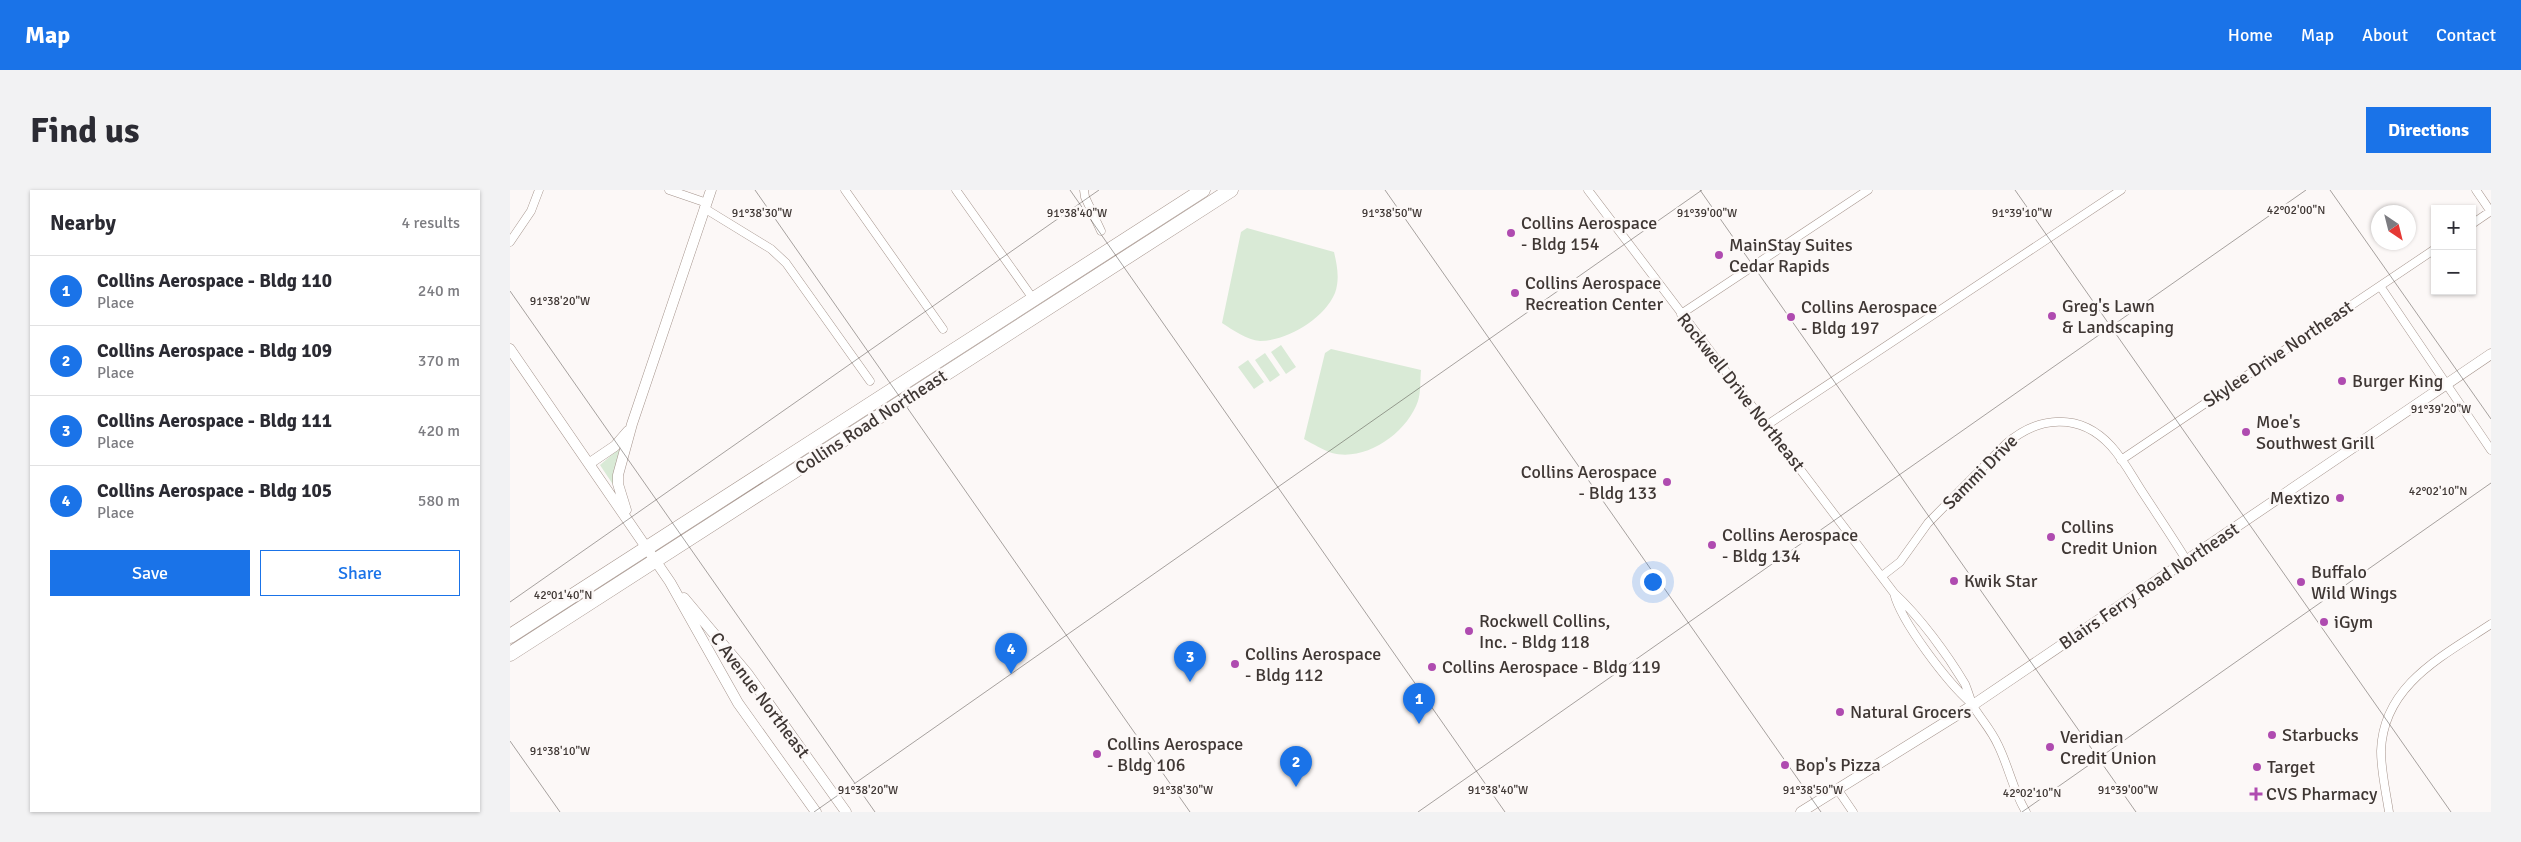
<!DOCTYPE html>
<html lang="en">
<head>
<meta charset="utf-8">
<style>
  :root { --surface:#fff; --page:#f2f2f3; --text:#2b2b33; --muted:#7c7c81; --line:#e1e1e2; --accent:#1a73e8 }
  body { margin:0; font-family:Signika,sans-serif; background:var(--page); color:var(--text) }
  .controls { position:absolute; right:15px; top:15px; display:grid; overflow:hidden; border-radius:0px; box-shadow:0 1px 4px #0004 }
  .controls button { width:45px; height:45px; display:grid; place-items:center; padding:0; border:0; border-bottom:1px solid var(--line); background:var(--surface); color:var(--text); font:25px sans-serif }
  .compass { position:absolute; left:1861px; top:15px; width:45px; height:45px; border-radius:50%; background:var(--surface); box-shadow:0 1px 4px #0004; rotate:145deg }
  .you { position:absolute; left:1142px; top:391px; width:18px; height:18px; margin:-12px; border:4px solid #fff; border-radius:50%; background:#1a73e8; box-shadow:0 0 0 8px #1a73e833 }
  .badge { display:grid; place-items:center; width:32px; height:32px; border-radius:50%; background:var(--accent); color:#fff; font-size:16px; font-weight:700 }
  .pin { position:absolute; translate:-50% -41px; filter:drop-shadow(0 1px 2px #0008) }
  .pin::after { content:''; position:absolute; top:26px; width:18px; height:15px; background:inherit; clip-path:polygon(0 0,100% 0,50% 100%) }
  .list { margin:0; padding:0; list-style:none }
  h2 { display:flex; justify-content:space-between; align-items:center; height:65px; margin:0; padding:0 20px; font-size:21px }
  h2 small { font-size:16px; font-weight:400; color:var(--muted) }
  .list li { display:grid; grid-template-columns:32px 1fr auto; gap:15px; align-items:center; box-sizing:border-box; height:70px; padding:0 20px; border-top:1px solid var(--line) }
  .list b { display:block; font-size:19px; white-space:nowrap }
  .list p { margin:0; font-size:16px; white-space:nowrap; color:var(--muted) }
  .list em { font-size:16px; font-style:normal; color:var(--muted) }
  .actions { display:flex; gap:10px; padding:15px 20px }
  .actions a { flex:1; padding:11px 0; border:1px solid var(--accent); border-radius:0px; text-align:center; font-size:18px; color:var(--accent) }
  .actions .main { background:var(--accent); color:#fff }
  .map { position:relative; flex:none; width:1981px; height:622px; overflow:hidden; border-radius:0px }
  header { display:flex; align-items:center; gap:30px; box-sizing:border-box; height:70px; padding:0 25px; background:var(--accent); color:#fff }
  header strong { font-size:24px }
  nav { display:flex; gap:28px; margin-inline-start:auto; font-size:18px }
  .intro { display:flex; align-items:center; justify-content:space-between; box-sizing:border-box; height:120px; padding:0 30px }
  h1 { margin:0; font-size:35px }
  .button { padding:12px 22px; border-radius:0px; background:var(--accent); color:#fff; font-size:18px; font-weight:700 }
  main { display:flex; gap:30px; padding:0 30px }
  aside { flex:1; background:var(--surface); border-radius:0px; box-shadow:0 1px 4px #0004 }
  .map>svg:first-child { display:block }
  .green { fill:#d9ead6 }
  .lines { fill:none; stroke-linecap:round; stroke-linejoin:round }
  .street-casing { stroke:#a5948c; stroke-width:9 }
  .secondary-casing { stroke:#a5948c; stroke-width:11 }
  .highway-casing { stroke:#a5948c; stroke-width:15 }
  .street { stroke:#fff; stroke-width:8 }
  .secondary { stroke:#fff; stroke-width:10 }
  .highway { stroke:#fff; stroke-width:14 }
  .ticks { fill:none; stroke:#3f3734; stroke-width:1; stroke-opacity:0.45 }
  .poi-dot { fill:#af4bb0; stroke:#fcf8f7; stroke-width:2 }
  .labels { text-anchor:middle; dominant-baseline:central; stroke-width:5; stroke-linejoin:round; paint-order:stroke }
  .poi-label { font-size:18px; fill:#3f3734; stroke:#fcf8f7; text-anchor:start }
  .street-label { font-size:18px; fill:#3f3734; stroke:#fcf8f7 }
  .ticks-label { font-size:12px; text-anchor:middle; fill:#3f3734; stroke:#fcf8f7; stroke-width:5; stroke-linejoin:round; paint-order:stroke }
</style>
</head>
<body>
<header>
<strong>Map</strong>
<nav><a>Home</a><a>Map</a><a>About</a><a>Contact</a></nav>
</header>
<div class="intro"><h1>Find us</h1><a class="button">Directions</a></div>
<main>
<aside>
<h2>Nearby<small>4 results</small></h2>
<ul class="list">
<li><span class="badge">1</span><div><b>Collins Aerospace - Bldg 110</b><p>Place</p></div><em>240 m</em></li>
<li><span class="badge">2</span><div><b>Collins Aerospace - Bldg 109</b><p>Place</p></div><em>370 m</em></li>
<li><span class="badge">3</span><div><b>Collins Aerospace - Bldg 111</b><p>Place</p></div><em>420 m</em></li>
<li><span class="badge">4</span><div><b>Collins Aerospace - Bldg 105</b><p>Place</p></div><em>580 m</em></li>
</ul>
<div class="actions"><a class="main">Save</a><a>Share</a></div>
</aside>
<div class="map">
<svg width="1981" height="622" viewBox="0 0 1981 622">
  <rect width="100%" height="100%" fill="#fcf8f7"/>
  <path class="green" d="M737 38 824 62C827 75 830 89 825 103 814 129 777 151 750 151 737 150 723 140 712 133L731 42Z
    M771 155 786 177 776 184 761 162Z
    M821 159 911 180C910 190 911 202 908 211 897 243 856 272 822 263 813 260 803 254 794 249L815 163Z
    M755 163 770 185 760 192 745 170Z
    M738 170 754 192 744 199 728 177Z
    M113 255 104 296 90 275Z"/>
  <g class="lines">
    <g class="street-casing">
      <path id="street" d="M159 0 197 13
        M335 0 433 139
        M446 0 524 110
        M574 0 575 7 591 41
        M1078 0 1384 403C1410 427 1437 464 1455 494 1458 501 1460 509 1463 516 1471 529 1482 541 1488 555 1499 577 1503 601 1516 622
        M1966 0 1981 22
        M194 18 261 59 276 73 360 191
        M1962 34 1981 21
        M0 52 21 21 29 0
        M1870 96 1981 260
        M1171 124 1358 0
        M1257 235 1611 0
        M1611 270 1925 59
        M1372 386 1390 372 1418 333 1496 254C1528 226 1570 222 1601 256 1614 270 1623 288 1633 303 1648 326 1663 348 1677 371
        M1384 403C1391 432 1438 493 1461 513
        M1328 600 1343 622
        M1879 622C1876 602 1871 581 1871 561 1873 495 1933 466 1981 434"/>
    </g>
    <g class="secondary-casing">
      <path id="secondary" d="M0 159 160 392 228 513 306 622
        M80 273 105 256 118 241
        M116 320 108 294V285L122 234 201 0
        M174 408 237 483 336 622
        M1291 622 1463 515 1981 164"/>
    </g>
    <g class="highway-casing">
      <path id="highway" d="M0 446 693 0
        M0 464 721 0"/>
    </g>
    <use href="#street" class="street"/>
    <use href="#secondary" class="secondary"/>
    <use href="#highway" class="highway"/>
  </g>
  <path class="ticks" d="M245 0 680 622M560 0 995 622M875 0 1311 622M1190 0 1626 622M1505 0 1941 622M1820 0 1981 229M0 101 365 622M0 412 589 0M0 551 50 622M304 622 1192 0M908 622 1796 0M1512 622 1981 293"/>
  <g class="poi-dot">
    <circle cx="1001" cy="43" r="5"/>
    <circle cx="1209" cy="65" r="5"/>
    <circle cx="1005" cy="103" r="5"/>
    <circle cx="1542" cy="126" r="5"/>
    <circle cx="1281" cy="127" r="5"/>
    <circle cx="1832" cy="191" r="5"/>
    <circle cx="1736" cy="242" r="5"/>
    <circle cx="1157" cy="292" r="5"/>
    <circle cx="1830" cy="308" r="5"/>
    <circle cx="1541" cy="347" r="5"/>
    <circle cx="1202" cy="355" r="5"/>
    <circle cx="1444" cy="391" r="5"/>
    <circle cx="1791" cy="392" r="5"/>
    <circle cx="1814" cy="432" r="5"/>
    <circle cx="959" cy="441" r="5"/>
    <circle cx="725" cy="474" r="5"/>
    <circle cx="922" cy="477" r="5"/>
    <circle cx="1330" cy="522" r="5"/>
    <circle cx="1762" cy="545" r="5"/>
    <circle cx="1540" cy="557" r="5"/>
    <circle cx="587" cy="564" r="5"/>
    <circle cx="1275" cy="575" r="5"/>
    <circle cx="1747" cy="577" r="5"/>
    <path d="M1743.5 596.5h5v5h5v5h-5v5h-5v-5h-5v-5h5z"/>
  </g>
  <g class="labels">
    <g class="poi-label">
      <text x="1011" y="33">Collins Aerospace<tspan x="1011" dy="21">- Bldg 154</tspan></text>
      <text x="1219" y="55">MainStay Suites<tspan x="1219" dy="21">Cedar Rapids</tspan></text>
      <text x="1015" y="93">Collins Aerospace<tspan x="1015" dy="21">Recreation Center</tspan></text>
      <text x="1552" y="116">Greg's Lawn<tspan x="1552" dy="21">&amp; Landscaping</tspan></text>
      <text x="1291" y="117">Collins Aerospace<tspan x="1291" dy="21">- Bldg 197</tspan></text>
      <text x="1842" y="191">Burger King</text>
      <text x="1746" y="232">Moe's<tspan x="1746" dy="21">Southwest Grill</tspan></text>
      <text x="1147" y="282" text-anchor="end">Collins Aerospace<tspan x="1147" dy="21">- Bldg 133</tspan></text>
      <text x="1820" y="308" text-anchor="end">Mextizo</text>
      <text x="1551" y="337">Collins<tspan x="1551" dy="21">Credit Union</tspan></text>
      <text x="1212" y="345">Collins Aerospace<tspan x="1212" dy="21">- Bldg 134</tspan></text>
      <text x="1801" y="382">Buffalo<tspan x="1801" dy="21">Wild Wings</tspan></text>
      <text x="1454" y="391">Kwik Star</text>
      <text x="969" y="431">Rockwell Collins,<tspan x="969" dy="21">Inc. - Bldg 118</tspan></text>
      <text x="1824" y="432">iGym</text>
      <text x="735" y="464">Collins Aerospace<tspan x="735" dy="21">- Bldg 112</tspan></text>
      <text x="932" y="477">Collins Aerospace - Bldg 119</text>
      <text x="1340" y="522">Natural Grocers</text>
      <text x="1772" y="545">Starbucks</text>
      <text x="1550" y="547">Veridian<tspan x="1550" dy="21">Credit Union</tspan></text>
      <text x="597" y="554">Collins Aerospace<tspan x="597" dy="21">- Bldg 106</tspan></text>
      <text x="1285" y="575">Bop's Pizza</text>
      <text x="1757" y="577">Target</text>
      <text x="1756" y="604">CVS Pharmacy</text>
    </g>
    <g class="street-label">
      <text transform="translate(1768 164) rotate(-34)">Skylee Drive Northeast</text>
      <text transform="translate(1231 202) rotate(52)">Rockwell Drive Northeast</text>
      <text transform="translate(361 232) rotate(-33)">Collins Road Northeast</text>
      <text transform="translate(1470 282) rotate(-45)">Sammi Drive</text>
      <text transform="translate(1639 396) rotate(-34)">Blairs Ferry Road Northeast</text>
      <text transform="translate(250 505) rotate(53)">C Avenue Northeast</text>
    </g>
  </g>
  <g class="ticks-label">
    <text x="1786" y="24">42°02'00"N</text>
    <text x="252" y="27">91°38'30"W</text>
    <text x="567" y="27">91°38'40"W</text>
    <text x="882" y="27">91°38'50"W</text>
    <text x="1197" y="27">91°39'00"W</text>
    <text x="1512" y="27">91°39'10"W</text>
    <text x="50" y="115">91°38'20"W</text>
    <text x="1931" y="223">91°39'20"W</text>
    <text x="1928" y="305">42°02'10"N</text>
    <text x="53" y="409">42°01'40"N</text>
    <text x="50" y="565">91°38'10"W</text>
    <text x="358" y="604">91°38'20"W</text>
    <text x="673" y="604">91°38'30"W</text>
    <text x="988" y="604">91°38'40"W</text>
    <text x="1303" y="604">91°38'50"W</text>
    <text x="1618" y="604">91°39'00"W</text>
    <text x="1522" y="607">42°02'10"N</text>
  </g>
</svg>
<div class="controls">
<button>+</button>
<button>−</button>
</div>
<svg class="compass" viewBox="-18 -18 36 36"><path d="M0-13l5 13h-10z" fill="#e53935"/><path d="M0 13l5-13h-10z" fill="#7c7c81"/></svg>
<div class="you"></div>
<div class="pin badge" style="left:909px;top:534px">1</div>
<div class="pin badge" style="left:786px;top:597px">2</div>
<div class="pin badge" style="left:680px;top:492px">3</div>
<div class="pin badge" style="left:501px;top:484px">4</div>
</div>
</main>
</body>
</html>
